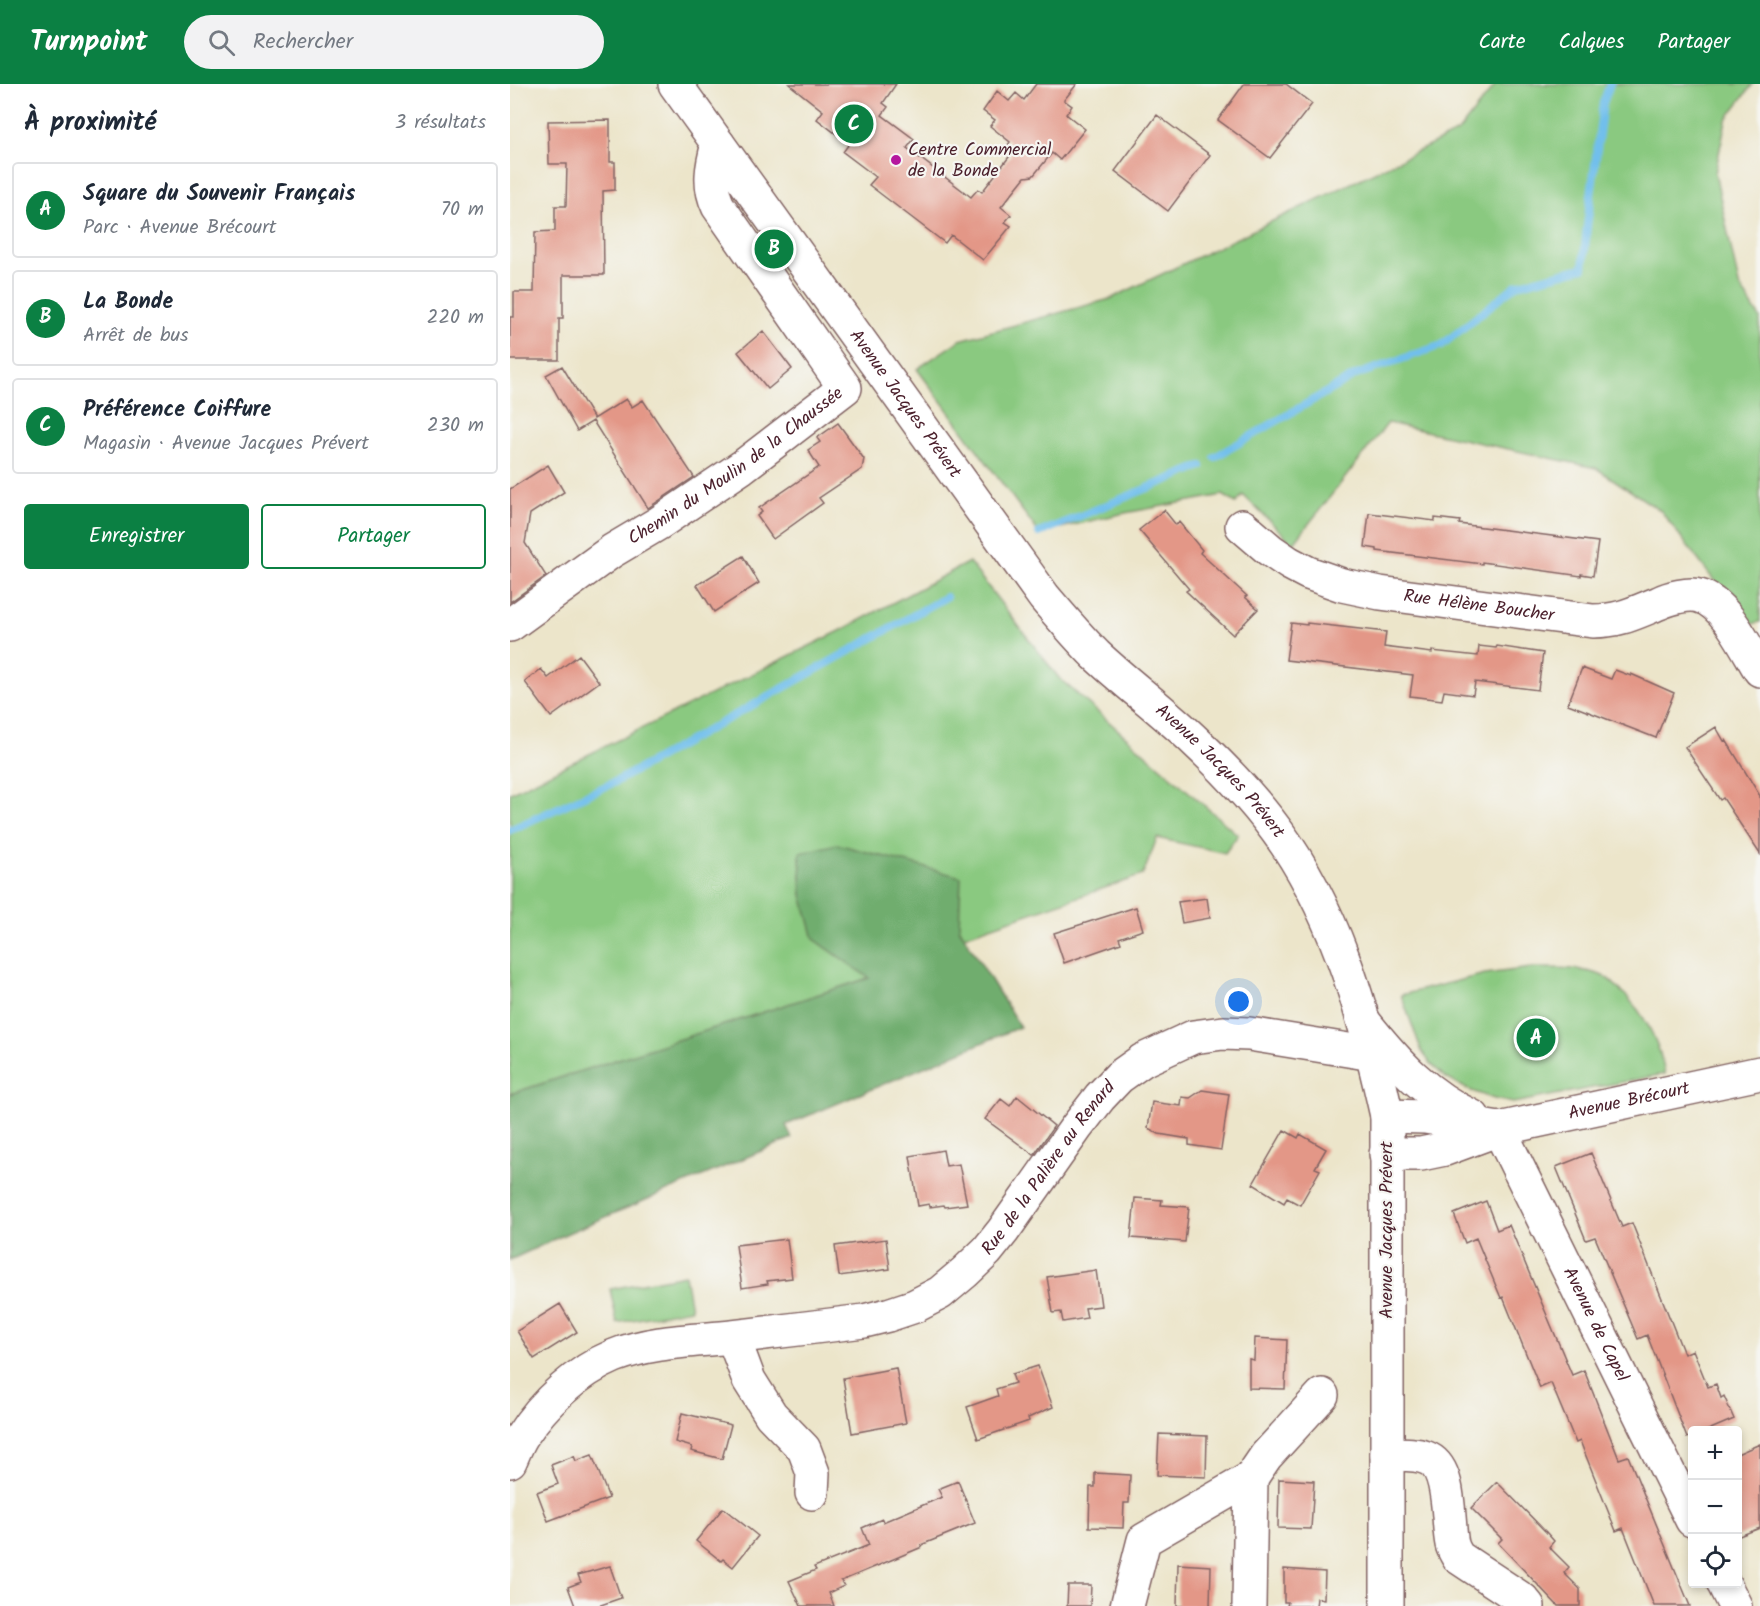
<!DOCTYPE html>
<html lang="fr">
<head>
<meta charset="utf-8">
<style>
  :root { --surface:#fff; --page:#f2f2f3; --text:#1f2937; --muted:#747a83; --line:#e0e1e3; --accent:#0b8043 }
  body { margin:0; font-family:Kalam,sans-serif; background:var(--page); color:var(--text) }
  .controls { position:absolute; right:18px; bottom:18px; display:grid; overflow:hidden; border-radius:6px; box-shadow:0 3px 9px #0003 }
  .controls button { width:54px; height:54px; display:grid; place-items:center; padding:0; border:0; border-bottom:2px solid var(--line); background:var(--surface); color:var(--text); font:30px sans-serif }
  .you { position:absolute; left:729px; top:918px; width:21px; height:21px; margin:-15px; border:4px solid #fff; border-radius:50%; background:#1a73e8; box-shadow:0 0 0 9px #1a73e833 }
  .badge { display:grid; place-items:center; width:39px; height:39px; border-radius:50%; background:var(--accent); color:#fff; font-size:20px; font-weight:700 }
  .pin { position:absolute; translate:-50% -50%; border:3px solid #fff; box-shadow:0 2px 6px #0006 }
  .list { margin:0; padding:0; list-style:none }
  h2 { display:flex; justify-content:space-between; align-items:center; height:78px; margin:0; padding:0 24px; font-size:26px }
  h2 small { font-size:20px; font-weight:400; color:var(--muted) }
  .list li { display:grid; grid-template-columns:39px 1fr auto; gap:18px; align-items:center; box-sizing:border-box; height:96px; margin:0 12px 12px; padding:0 12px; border:2px solid var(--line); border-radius:6px }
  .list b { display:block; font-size:22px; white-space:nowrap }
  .list p { margin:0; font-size:20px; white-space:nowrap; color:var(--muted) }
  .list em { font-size:20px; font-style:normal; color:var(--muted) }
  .actions { display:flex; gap:12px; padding:18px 24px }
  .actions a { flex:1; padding:14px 0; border:2px solid var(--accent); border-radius:6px; text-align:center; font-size:21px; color:var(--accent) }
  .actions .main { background:var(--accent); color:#fff }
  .icon { flex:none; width:33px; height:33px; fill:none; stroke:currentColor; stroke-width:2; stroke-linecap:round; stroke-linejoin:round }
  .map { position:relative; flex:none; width:1250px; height:1522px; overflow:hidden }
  header { display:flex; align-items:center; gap:36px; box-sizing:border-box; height:84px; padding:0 30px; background:var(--accent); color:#fff }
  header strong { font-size:28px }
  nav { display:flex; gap:33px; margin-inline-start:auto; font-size:21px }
  .search { width:420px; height:54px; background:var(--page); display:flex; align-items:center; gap:15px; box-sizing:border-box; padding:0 21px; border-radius:33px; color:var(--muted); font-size:22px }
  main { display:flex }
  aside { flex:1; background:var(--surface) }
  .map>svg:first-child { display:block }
  .green { fill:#8ac980; stroke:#6a7456; stroke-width:1.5 }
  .forest { fill:#6fad6e; stroke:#5c664c; stroke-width:1.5 }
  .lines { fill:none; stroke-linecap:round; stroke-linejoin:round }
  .stream { stroke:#71bfec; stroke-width:8 }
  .building { fill:#e39787 }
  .minor-casing { stroke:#836463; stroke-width:36 }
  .tertiary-casing { stroke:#836463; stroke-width:36 }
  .secondary-casing { stroke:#836463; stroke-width:36 }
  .minor { stroke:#fff; stroke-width:33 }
  .tertiary { stroke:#fff; stroke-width:33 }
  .secondary { stroke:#fff; stroke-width:33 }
  .poi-dot { fill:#b5179e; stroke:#f6f6f2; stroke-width:2 }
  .labels { text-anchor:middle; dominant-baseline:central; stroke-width:4.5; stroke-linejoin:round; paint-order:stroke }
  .poi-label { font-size:18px; fill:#4a1f2b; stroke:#f6f6f2; text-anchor:start }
  .street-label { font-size:18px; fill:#4a1f2b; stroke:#f6f6f2 }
</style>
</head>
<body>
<header>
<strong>Turnpoint</strong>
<div class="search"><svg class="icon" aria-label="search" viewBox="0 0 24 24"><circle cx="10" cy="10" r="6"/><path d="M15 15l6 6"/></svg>Rechercher</div>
<nav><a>Carte</a><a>Calques</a><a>Partager</a></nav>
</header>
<main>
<aside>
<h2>À proximité<small>3 résultats</small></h2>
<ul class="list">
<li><span class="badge">A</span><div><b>Square du Souvenir Français</b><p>Parc · Avenue Brécourt</p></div><em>70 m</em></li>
<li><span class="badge">B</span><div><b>La Bonde</b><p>Arrêt de bus</p></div><em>220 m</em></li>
<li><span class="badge">C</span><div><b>Préférence Coiffure</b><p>Magasin · Avenue Jacques Prévert</p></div><em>230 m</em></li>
</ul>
<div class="actions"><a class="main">Enregistrer</a><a>Partager</a></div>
</aside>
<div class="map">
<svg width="1250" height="1522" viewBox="0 0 1250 1522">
  <rect width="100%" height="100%" fill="#f6f6f2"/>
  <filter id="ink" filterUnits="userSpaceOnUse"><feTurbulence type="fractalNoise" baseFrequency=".0167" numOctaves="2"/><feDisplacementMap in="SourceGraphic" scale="12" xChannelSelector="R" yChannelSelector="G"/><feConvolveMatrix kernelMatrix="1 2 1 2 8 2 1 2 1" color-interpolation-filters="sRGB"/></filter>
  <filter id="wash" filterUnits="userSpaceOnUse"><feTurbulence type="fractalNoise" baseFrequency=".008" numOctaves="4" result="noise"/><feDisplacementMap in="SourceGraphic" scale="24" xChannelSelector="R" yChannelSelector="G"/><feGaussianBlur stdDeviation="1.35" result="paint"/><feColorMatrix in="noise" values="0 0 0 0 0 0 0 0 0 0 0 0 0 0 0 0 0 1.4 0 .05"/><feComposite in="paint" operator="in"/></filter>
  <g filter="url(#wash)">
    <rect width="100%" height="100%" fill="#ece5ca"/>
    <path class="green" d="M986 0H1243L1216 36 1205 89 1229 201 1250 234V538L1238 541 1151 427 1086 384 878 339 783 460 733 411 726 419 713 411 615 429 529 449 407 285 450 256 600 215 948 48Z
      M459 478 549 594 728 751 715 769 647 754 633 791 454 852 449 843 290 769 292 811 359 894 0 1010V709L330 547Z
      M1021 884C1043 884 1075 883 1095 893 1099 895 1103 899 1106 902 1132 925 1149 956 1155 990L1003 1019 984 1015 959 1006 936 994 922 981 912 968 891 911 975 890Z
      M175 1191 181 1225 107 1239 100 1205Z"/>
    <path class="forest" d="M327 760 451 793 449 844 510 943 276 1041 282 1054 58 1149 0 1176V1010L359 894 304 855 292 811 290 769Z"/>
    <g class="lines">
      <path class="stream" d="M705 373 846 291 932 261 1006 201 1073 184 1077 142 1093 19 1100 0
        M529 449 691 382
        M0 746 107 697 436 513"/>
    </g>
    <g id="blocks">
      <path class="building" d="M279 0H386L373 19 378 23 372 31 404 55 397 64 461 113 468 105 472 108 502 69 496 64 500 58 480 42 485 36 473 27 487 7 499 17 506 9 514 16 526 0H567L554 16 562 22 556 30 575 45 550 76 542 69 523 92 515 93 491 123 501 131 495 138 501 142 473 176 441 151 435 159 359 101 366 93 333 68 339 60 307 35 313 27Z
        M734 0H776L802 20 760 74 708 36Z
        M647 31 700 71 658 127 605 87Z
        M100 36V78H105V106L93 107 94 191H53V234H49V276H0V233H4V208H24L25 148 45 147V122H56L57 80H39L38 37Z
        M253 247 282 285 258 305 228 268Z
        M52 282 84 335 116 315 122 323 133 316 184 393 138 424 83 337 67 347 36 291Z
        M328 339 354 375 352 385 309 414 313 419 263 455 247 432 252 428 249 424 309 383 298 366 310 358 307 354Z
        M38 381 54 408 20 430 15 459 36 492 0 518V405Z
        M654 426 666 441 669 438 692 466 690 469 737 512 735 513 748 525 723 551 676 507 679 505 629 446Z
        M859 429 925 437V434L950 437 949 440 1088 458 1083 492 1071 490V492L972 478V480L867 467V465L855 463Z
        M233 472 249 499 204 528 187 501Z
        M781 539 797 541V539L876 548 874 563 922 569V567L968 572 969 562 986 564 987 562 1033 569 1028 606 965 598 963 611 934 607 932 616 900 612 903 591 776 576Z
        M69 571 89 598 41 633 15 598 31 585 38 594Z
        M1072 584 1101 595 1105 586 1121 592V590L1164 609 1146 654 1058 620Z
        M1206 643 1214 657 1216 656 1250 712V770L1213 714 1210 716 1175 663Z
        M697 814 700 834 672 839 668 818Z
        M626 823 633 846 609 854 611 859 554 879 544 849Z
        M692 1006 719 1010 711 1066 679 1061V1055L649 1050 638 1044 642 1018 671 1022 672 1013 680 1014Z
        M507 1012 544 1042 524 1071 475 1035 491 1015 500 1022Z
        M774 1046 788 1054 790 1050 816 1065 805 1084 810 1086 790 1121 777 1114 774 1119 743 1100Z
        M433 1066 436 1082 449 1080 457 1120 435 1123 434 1121 420 1123 419 1120 408 1122 400 1072Z
        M1081 1069 1112 1143 1122 1139 1174 1270 1183 1266 1198 1303 1206 1300 1211 1314 1214 1312 1224 1335 1196 1347H1182V1352L1177 1354 1137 1251 1128 1255 1085 1153 1076 1156 1046 1083Z
        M625 1114 652 1116 651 1121 679 1123 675 1158 621 1154Z
        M976 1117 987 1146 999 1141 1062 1291 1074 1286 1109 1375 1118 1372 1180 1522H1144L1113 1444 1106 1447 1070 1357 1066 1359 1041 1299 1030 1304 993 1213 991 1214 966 1154 955 1159 944 1130Z
        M277 1155 282 1194 257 1197 258 1200 232 1204 226 1161Z
        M376 1155 380 1185 329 1192 325 1162Z
        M586 1186 591 1222 575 1224 577 1234 553 1238 551 1228 543 1229 537 1193Z
        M50 1220 67 1248 24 1275 7 1247Z
        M745 1254 777 1256 775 1305 739 1304V1275L744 1276Z
        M528 1282 543 1323 518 1334 519 1337 468 1355 457 1323 488 1312 486 1305 505 1299 502 1290Z
        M386 1284 396 1339 342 1349 333 1294Z
        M172 1329 221 1341 212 1375 181 1367 182 1363 165 1358Z
        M649 1350 697 1352 696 1393 647 1391Z
        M1250 1360V1444L1227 1453V1370Z
        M82 1371 99 1414 38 1437 27 1408 48 1400 41 1381 64 1372 66 1377Z
        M585 1389 620 1391 619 1419H614L613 1444 579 1443 580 1403H585Z
        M769 1395 804 1397 801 1445 768 1444Z
        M448 1397 465 1439 411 1461 412 1463 331 1497 334 1502 319 1509 324 1522H291L279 1497 306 1486 304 1483 359 1461 352 1444 372 1435 373 1438 432 1413 428 1405Z
        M987 1398 1036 1448 1044 1457 1039 1463 1059 1483 1054 1489 1070 1505V1522H1048L988 1459 992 1455 961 1424Z
        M213 1424 248 1452 223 1483 213 1475 211 1477 186 1457Z
        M668 1480 701 1482 700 1522H667Z
        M100 1482 111 1514 88 1522H65L58 1503 71 1498 68 1491Z
        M774 1485 815 1488 814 1515 807 1514 806 1522H777L778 1518H774Z
        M558 1501H581L580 1522H557Z"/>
    </g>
  </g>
  <g filter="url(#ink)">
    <use href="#blocks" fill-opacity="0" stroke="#836463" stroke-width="1.5"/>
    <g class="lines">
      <g class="minor-casing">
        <g id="minor">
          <path id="s1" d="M732 442 760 466 779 479 798 489 832 501 870 509 1083 537C1110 537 1124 529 1149 519 1159 514 1179 509 1189 512 1216 519 1236 564 1250 586"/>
          <path id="s2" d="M0 541 102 467 149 439 232 383 335 304 208 122C198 101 202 82 208 60"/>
          <path id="s3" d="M989 1045 1182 1436"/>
          <path d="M223 1253 239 1296 261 1331 294 1365 303 1389 302 1409"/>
          <path d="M877 1370C890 1371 907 1369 919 1375 942 1387 937 1438 942 1460 943 1465 946 1469 948 1473L1013 1516 1018 1522"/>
          <path id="s4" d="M0 1377C4 1368 7 1360 12 1352 33 1319 68 1287 104 1272 141 1257 183 1257 222 1253 266 1248 310 1242 354 1237L378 1231 405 1222 430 1209 455 1188 477 1167 493 1147 566 1044 590 1013 609 993 633 976 683 953 713 949 739 950 863 970"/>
          <path d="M741 1394 756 1372 812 1311"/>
          <path d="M1214 1500 1225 1522"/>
          <path d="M617 1522 634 1456 741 1394 739 1522"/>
        </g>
      </g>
      <g class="tertiary-casing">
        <g id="tertiary">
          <path id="s5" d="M165 0 534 513C551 533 568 553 586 571 618 601 654 627 686 658 719 689 751 723 776 760 831 842 856 938 877 1032"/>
        </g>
      </g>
      <g class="secondary-casing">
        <g id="secondary">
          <path d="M855 939C886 978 917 1012 963 1033"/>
          <path id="s6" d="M876 1070H911L935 1065 989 1045 1250 989"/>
          <path d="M877 1522V1032L915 1033 989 1045"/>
        </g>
      </g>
      <use href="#minor" class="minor"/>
      <use href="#tertiary" class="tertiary"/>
      <use href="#secondary" class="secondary"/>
    </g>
  </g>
  <circle class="poi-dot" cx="386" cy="76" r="6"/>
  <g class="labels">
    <g class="poi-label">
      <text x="398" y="66">Centre Commercial<tspan x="398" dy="21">de la Bonde</tspan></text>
    </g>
    <g class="street-label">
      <text stroke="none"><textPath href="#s5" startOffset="394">Avenue Jacques Prévert</textPath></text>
      <text stroke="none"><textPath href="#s2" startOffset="276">Chemin du Moulin de la Chaussée</textPath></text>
      <text stroke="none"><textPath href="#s1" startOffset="256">Rue Hélène Boucher</textPath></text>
      <text stroke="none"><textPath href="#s5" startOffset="880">Avenue Jacques Prévert</textPath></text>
      <text stroke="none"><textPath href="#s6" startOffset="250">Avenue Brécourt</textPath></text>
      <text stroke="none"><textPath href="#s4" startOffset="652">Rue de la Palière au Renard</textPath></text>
      <text transform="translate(877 1146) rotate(-90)">Avenue Jacques Prévert</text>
      <text stroke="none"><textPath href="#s3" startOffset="218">Avenue de Capel</textPath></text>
    </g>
  </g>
</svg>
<div class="controls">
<button>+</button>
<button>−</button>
<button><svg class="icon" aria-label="locate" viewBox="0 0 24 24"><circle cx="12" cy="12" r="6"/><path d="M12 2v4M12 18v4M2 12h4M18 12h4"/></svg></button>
</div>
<div class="you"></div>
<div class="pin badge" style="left:1026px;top:954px">A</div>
<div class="pin badge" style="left:264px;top:165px">B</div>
<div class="pin badge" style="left:344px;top:40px">C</div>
</div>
</main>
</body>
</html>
